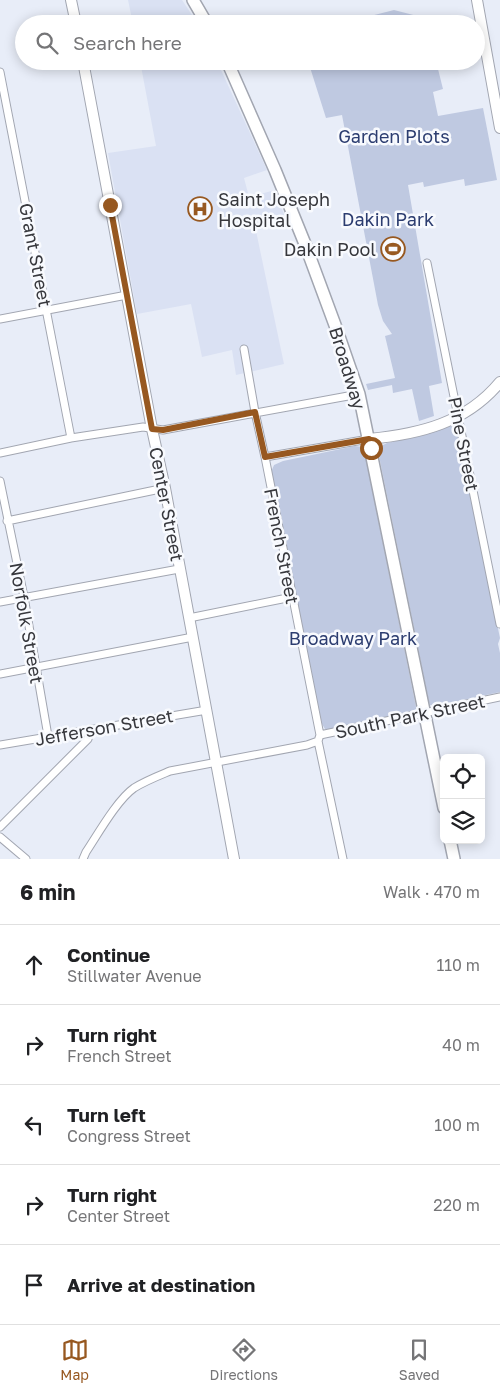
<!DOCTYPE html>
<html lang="en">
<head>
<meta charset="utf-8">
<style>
  :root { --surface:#fff; --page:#f6f6f6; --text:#202124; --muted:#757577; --line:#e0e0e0; --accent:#975820 }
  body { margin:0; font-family:"Golos Text",sans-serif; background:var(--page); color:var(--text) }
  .controls { position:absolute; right:15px; bottom:15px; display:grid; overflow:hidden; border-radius:8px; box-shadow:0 2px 12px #0003 }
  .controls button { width:45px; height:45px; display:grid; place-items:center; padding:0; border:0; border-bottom:1px solid var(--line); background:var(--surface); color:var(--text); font:25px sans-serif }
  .stop { position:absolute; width:15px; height:15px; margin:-11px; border:4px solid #975820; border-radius:50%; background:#fff }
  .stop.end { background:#975820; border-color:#fff; box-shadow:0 1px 5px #0008 }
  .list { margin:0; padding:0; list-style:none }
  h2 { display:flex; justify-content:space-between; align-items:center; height:65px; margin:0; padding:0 20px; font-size:21px }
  h2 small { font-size:16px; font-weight:400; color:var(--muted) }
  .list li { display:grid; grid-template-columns:32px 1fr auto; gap:15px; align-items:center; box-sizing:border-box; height:80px; padding:0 20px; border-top:1px solid var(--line) }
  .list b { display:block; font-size:19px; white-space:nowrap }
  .list p { margin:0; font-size:16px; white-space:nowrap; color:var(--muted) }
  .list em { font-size:16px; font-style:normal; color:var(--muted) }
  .icon { flex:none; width:28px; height:28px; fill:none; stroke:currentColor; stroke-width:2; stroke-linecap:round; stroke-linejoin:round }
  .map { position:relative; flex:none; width:500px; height:859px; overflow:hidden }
  .search { position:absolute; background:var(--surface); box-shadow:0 2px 12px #0003; left:15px; right:15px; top:15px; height:55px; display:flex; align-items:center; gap:12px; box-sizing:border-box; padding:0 18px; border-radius:28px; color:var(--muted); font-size:19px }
  .sheet { height:465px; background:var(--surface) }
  nav { display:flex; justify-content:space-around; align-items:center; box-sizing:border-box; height:70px; border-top:1px solid var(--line); background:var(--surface); font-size:14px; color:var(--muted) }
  nav a { display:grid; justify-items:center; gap:2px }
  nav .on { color:var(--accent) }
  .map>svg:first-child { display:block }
  .built { fill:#dae1f3 }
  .green { fill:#bfc9e1 }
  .water { fill:#8c9cc2 }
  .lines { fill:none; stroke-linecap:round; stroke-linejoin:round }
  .street-casing { stroke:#a2a6b1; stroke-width:9 }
  .secondary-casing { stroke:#a2a6b1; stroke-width:12 }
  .primary-casing { stroke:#a2a6b1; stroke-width:14 }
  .street { stroke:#fff; stroke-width:7 }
  .secondary { stroke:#fff; stroke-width:10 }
  .primary { stroke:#fff; stroke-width:11 }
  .route { stroke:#975820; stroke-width:6 }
  .labels { text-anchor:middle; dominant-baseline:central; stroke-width:5; stroke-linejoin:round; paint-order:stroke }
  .park-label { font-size:18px; fill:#2c3d70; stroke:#f8fafe }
  .poi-label { font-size:18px; fill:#37383d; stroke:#f8fafe; text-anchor:start }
  .street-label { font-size:18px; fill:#37383d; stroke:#f8fafe }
</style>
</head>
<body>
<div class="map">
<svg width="500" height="859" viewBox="0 0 500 859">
  <rect width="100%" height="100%" fill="#e8edf8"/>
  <path class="built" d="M128 0H182L198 24H133Z
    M140 61H217L221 70 267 170 244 178 249 197 275 190 286 220 256 231 284 364 236 375 232 350 202 357 191 304 137 314 108 153 156 146Z"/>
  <path class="green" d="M394 10 425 18 427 24H339Z
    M308 61H436L443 89 433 92 438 116 483 108 497 180 465 186 464 179 424 187 423 182 408 185 442 383 429 386 434 416 419 421 412 389 393 393 392 385 368 390 366 384 395 378 385 336 392 334 383 321 378 305 342 115 326 118Z
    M452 426H454L457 431 500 638 498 644 500 653V692L435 706 430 705 429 702 378 451 383 445 387 443 422 435Z
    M355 446 363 447 365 454 416 707V710L327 730 325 729 322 724 271 472 274 465 283 461Z"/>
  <path class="water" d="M401 241 404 254 385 257 383 245Z"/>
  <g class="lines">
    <g class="street-casing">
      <path id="street" d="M0 72 71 438
        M427 263 500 624
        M0 319 127 295
        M244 349 255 412 265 457 320 735 318 741 343 859
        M0 453 71 438 143 427 163 430 359 394
        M265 457 369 439
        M0 481 24 597 48 736
        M7 521 165 488
        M0 602 179 569
        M189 618 292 597
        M0 674 193 637
        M320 735 500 697
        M0 745 207 710
        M0 827 88 739 91 729
        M0 837 26 859
        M83 859 86 852C98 834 117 800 134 788 145 781 158 776 170 771L307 745 318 741"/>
    </g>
    <g class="secondary-casing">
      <path id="secondary" d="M71 0 76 24
        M477 0 500 128
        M83 61 152 429 165 488 234 859
        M369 439C420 434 466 423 500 382"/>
    </g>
    <g class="primary-casing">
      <path id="primary" d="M193 0 207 24
        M227 61 275 170 305 244 335 325 359 394 444 808
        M450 840 454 859"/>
    </g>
    <use href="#street" class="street"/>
    <use href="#secondary" class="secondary"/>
    <use href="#primary" class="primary"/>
  </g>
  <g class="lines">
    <path class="route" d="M110 205 152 429 163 430 255 412 265 457 369 439 371 448"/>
  </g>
  <defs>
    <g id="hospital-ring" transform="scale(1.25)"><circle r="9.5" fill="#f8fafe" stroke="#975820" stroke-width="1.5"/><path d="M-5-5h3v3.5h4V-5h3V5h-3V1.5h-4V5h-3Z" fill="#975820"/></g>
    <g id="stadium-ring" transform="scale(1.25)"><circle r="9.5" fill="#f8fafe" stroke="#975820" stroke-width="1.5"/><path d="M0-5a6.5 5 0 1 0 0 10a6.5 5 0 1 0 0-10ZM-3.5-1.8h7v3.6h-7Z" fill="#975820"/></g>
  </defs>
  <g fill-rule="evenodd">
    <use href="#hospital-ring" x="200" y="209"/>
    <use href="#stadium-ring" x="393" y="249"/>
  </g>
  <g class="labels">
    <g class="park-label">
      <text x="394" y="136">Garden Plots</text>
      <text x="388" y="219">Dakin Park</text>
      <text x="353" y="638">Broadway Park</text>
    </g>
    <g class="poi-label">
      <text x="218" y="199">Saint Joseph<tspan x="218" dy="21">Hospital</tspan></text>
      <text x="376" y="249" text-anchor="end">Dakin Pool</text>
    </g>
    <g class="street-label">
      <text transform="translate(36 255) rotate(79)">Grant Street</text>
      <text transform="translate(348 368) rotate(73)">Broadway</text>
      <text transform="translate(464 444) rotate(79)">Pine Street</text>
      <text transform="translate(167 504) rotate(79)">Center Street</text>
      <text transform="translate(282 546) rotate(79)">French Street</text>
      <text transform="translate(27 623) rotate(80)">Norfolk Street</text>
      <text transform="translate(410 716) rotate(-12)">South Park Street</text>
      <text transform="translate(104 727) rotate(-10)">Jefferson Street</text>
    </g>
  </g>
</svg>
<div class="controls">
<button><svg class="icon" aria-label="locate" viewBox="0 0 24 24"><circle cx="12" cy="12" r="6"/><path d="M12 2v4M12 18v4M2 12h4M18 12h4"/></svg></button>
<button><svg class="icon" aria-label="layers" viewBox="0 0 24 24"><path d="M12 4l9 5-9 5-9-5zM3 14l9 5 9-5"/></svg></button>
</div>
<div class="stop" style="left:371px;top:448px"></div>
<div class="stop end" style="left:110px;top:205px"></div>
<div class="search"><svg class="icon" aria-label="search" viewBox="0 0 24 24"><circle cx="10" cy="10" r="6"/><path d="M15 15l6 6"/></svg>Search here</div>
</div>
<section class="sheet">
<h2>6 min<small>Walk · 470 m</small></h2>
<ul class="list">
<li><svg class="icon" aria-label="ahead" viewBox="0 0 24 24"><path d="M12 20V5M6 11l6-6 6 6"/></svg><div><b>Continue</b><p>Stillwater Avenue</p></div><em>110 m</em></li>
<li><svg class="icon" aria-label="right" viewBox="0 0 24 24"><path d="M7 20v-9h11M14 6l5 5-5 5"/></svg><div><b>Turn right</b><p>French Street</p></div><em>40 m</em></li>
<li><svg class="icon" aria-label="left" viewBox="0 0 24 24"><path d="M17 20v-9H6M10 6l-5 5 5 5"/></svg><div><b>Turn left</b><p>Congress Street</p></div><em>100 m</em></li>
<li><svg class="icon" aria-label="right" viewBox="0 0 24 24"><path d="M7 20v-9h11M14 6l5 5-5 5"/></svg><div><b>Turn right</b><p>Center Street</p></div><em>220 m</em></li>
<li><svg class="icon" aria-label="arrive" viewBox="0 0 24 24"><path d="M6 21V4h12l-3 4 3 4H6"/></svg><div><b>Arrive at destination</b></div></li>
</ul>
</section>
<nav>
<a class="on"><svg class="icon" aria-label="map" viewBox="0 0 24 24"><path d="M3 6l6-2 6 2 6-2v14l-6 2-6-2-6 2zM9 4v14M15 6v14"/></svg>Map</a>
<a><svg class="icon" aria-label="directions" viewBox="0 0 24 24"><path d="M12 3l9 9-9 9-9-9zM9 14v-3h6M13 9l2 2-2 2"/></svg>Directions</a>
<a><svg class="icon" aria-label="saved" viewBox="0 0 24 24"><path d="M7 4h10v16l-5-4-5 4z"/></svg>Saved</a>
</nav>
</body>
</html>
